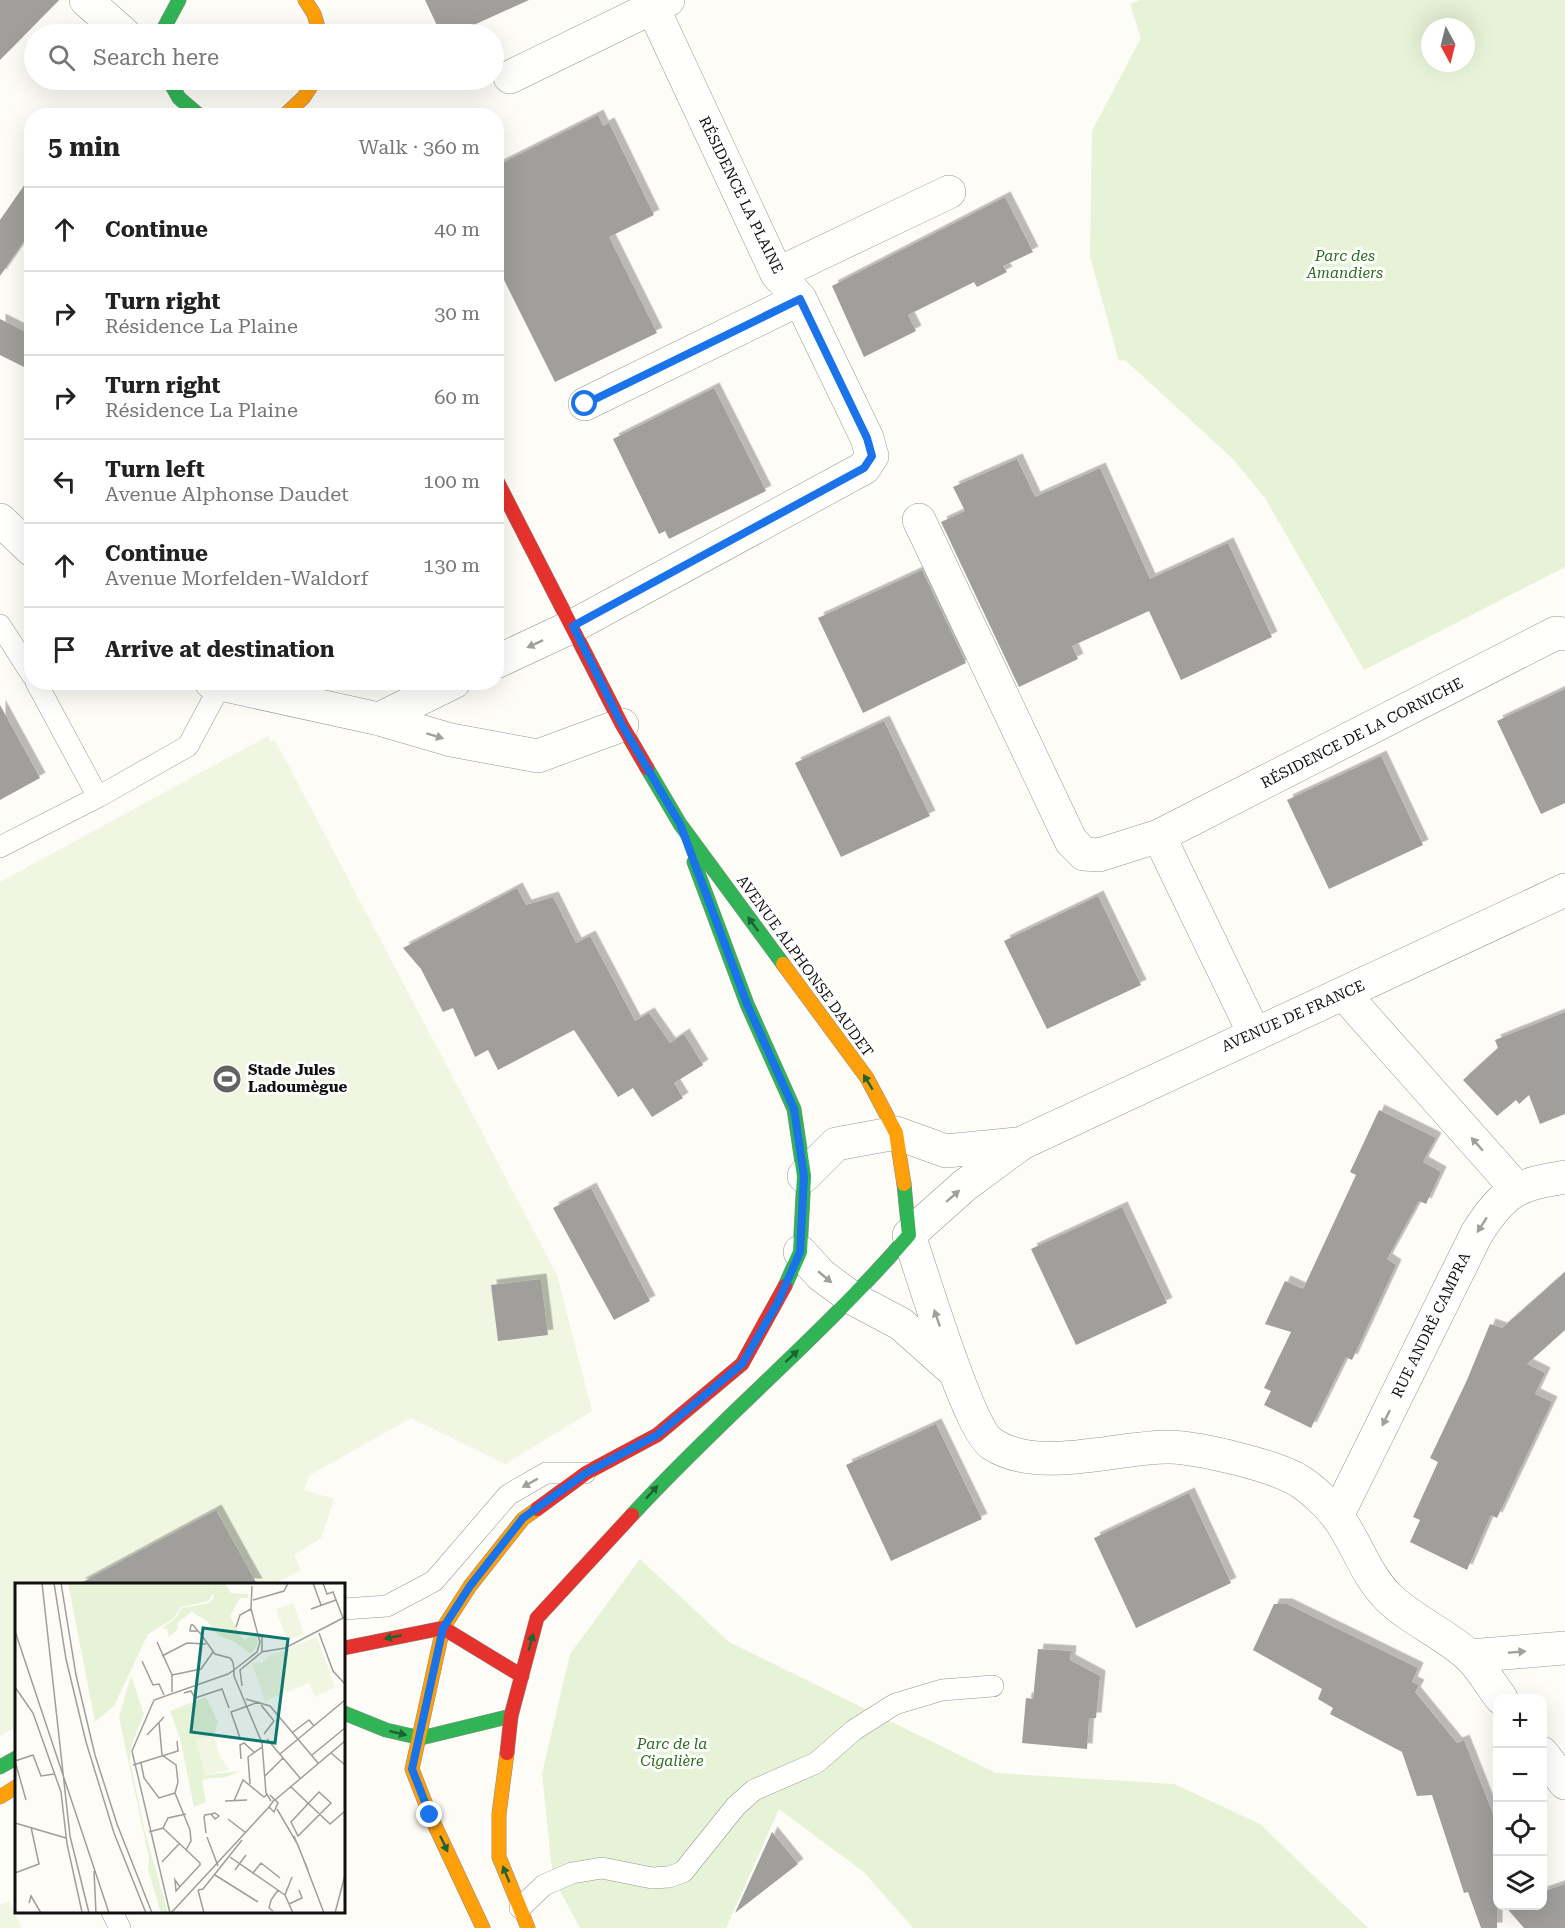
<!DOCTYPE html>
<html lang="en">
<head>
<meta charset="utf-8">
<style>
  :root { --surface:#fff; --page:#f6f6f6; --text:#222; --muted:#767676; --line:#e0e0e0 }
  body { margin:0; font-family:"Roboto Serif",serif; background:var(--page); color:var(--text) }
  .controls { position:absolute; right:18px; bottom:18px; display:grid; overflow:hidden; border-radius:12px; box-shadow:0 6px 24px #0002 }
  .controls button { width:54px; height:54px; display:grid; place-items:center; padding:0; border:0; border-bottom:2px solid var(--line); background:var(--surface); color:var(--text); font:30px sans-serif }
  .compass { position:absolute; left:1421px; top:18px; width:54px; height:54px; border-radius:50%; background:var(--surface); box-shadow:0 6px 24px #0002; rotate:173deg }
  .stop { position:absolute; width:18px; height:18px; margin:-14px; border:4px solid #1a73e8; border-radius:50%; background:#fff }
  .stop.end { background:#1a73e8; border-color:#fff; box-shadow:0 2px 6px #0008 }
  .list { margin:0; padding:0; list-style:none }
  h2 { display:flex; justify-content:space-between; align-items:center; height:78px; margin:0; padding:0 24px; font-size:26px }
  h2 small { font-size:20px; font-weight:400; color:var(--muted) }
  .list li { display:grid; grid-template-columns:39px 1fr auto; gap:18px; align-items:center; box-sizing:border-box; height:84px; padding:0 24px; border-top:2px solid var(--line) }
  .list b { display:block; font-size:22px; white-space:nowrap }
  .list p { margin:0; font-size:20px; white-space:nowrap; color:var(--muted) }
  .list em { font-size:20px; font-style:normal; color:var(--muted) }
  .icon { flex:none; width:33px; height:33px; fill:none; stroke:currentColor; stroke-width:2; stroke-linecap:round; stroke-linejoin:round }
  .map { position:relative; flex:none; width:1565px; height:1928px; overflow:hidden }
  .search { position:absolute; background:var(--surface); box-shadow:0 6px 24px #0002; left:24px; top:24px; width:480px; height:66px; display:flex; align-items:center; gap:15px; box-sizing:border-box; padding:0 21px; border-radius:33px; color:var(--muted); font-size:22px }
  .panel { position:absolute; background:var(--surface); box-shadow:0 6px 24px #0002; left:24px; top:108px; width:480px; height:582px; border-radius:24px }
  .map>svg:first-child { display:block }
  .green { fill:#e7f3d7; fill-rule:evenodd }
  .pitch { fill:#f0f6e1 }
  .building { fill:#a19f9c; filter:url(#shadow) }
  .lines { fill:none; stroke-linecap:round; stroke-linejoin:round }
  .lane-casing { stroke:#979795; stroke-width:22 }
  .street-casing { stroke:#979795; stroke-width:34 }
  .fast-casing { stroke:#8e8d8b; stroke-width:15 }
  .slow-casing { stroke:#8e8d8b; stroke-width:15 }
  .jam-casing { stroke:#8e8d8b; stroke-width:15 }
  .lane { stroke:#fffffe; stroke-width:21 }
  .street { stroke:#fffffe; stroke-width:33 }
  .fast { stroke:#30b455; stroke-width:14 }
  .slow { stroke:#ff9f0a; stroke-width:14 }
  .jam { stroke:#e5322d; stroke-width:14 }
  .oneway { fill:#a0a09f }
  .oneway2 { fill:#206233 }
  .route { stroke:#1a73e8; stroke-width:8 }
  .labels { text-anchor:middle; dominant-baseline:central; stroke-width:6; stroke-linejoin:round; paint-order:stroke }
  .street-label { font-size:15px; fill:#111; stroke:#fff }
  .park-label { font-size:15px; font-style:italic; fill:#2f6b1f; stroke:#fff }
  .poi-label { font-size:15px; font-weight:bold; fill:#111; stroke:#fff; text-anchor:start }
  .inset-road { fill:none; stroke:#9f9e9b; stroke-width:1.5 }
  .view { fill:#0f766e; fill-opacity:0.15; stroke:#0f766e; stroke-width:3 }
  .inset-edge { fill:none; stroke:#111; stroke-width:3 }
</style>
</head>
<body>
<div class="map">
<svg width="1565" height="1928" viewBox="0 0 1565 1928">
  <defs>
    <filter id="shadow"><feDropShadow dx="5.5" dy="-5.5" stdDeviation="0" flood-color="#0004"/></filter>
  </defs>
  <rect width="100%" height="100%" fill="#fdfcf7"/>
  <path class="green" d="M1140 0H1565V567L1364 670 1265 498 1234 460 1125 360 1119 361 1090 256 1092 131 1141 38 1130 4ZM1430 27H1466V63H1430Z
    M640 1559 729 1642 996 1773 1174 1784 1260 1824 1368 1928H913L864 1872 779 1809 726 1928H580L553 1878 542 1774 570 1654Z"/>
  <path class="pitch" d="M268 736 271 742 275 740 557 1275 592 1411 505 1464 411 1418 310 1475 304 1490 334 1499 321 1538 294 1555 301 1570 274 1584H16V1727L0 1736V882Z
    M9 1901 22 1928H0V1905Z"/>
  <path class="building" d="M0 0H59L0 60Z
    M425 0H529L454 34H441Z
    M598 115 603 126 609 123 654 215 609 237 657 333 555 382 496 264V166Z
    M32 174V230L0 276V220Z
    M1005 197 1033 252 1003 266 1007 272 977 287 974 282 908 315 916 331 864 357 832 286Z
    M0 319 32 335V371L0 355Z
    M714 388 766 491 669 539 665 531 659 534 613 439Z
    M1017 459 1035 497 1100 468 1150 579 1228 543 1272 637 1181 680 1149 611 1072 646 1078 659 1019 687 941 522 965 511 953 487Z
    M922 570 966 663 863 713 818 618Z
    M1565 689V803L1541 814 1497 721Z
    M0 705 40 778 0 800Z
    M884 721 930 816 841 857 795 763Z
    M1381 756 1423 845 1329 889 1287 800Z
    M517 888 526 905 553 897 576 943 590 936 635 1021 649 1013 670 1043 684 1034 703 1065 674 1083 683 1098 652 1117 633 1088 618 1097 574 1030 498 1070 488 1050 475 1057 453 1008 443 1012 421 969 403 948Z
    M1098 896 1141 985 1047 1029 1004 941Z
    M1565 1012V1114L1540 1124 1529 1095 1519 1104 1516 1100 1497 1116 1463 1080 1498 1048 1495 1040Z
    M1379 1110 1436 1138 1423 1162 1441 1172 1426 1204 1419 1201 1387 1259 1396 1265 1352 1360 1346 1357 1311 1428 1264 1405 1271 1391 1264 1388 1291 1332 1265 1324 1285 1281 1303 1289 1356 1175 1350 1172Z
    M591 1188 650 1301 614 1320 553 1208Z
    M1122 1207 1167 1303 1076 1345 1031 1249Z
    M1565 1272V1330L1527 1364 1545 1373 1535 1394 1552 1402 1497 1518 1491 1515 1467 1570 1410 1542 1420 1520 1413 1517 1438 1462 1430 1458 1467 1380 1490 1324 1502 1328Z
    M541 1279 548 1335 498 1341 491 1285Z
    M936 1424 982 1519 891 1561 846 1465Z
    M1189 1493 1231 1583 1136 1628 1094 1538Z
    M216 1510 257 1584H79Z
    M1274 1604H1287L1418 1668 1412 1682 1419 1685 1415 1692 1457 1743 1464 1740 1497 1824V1928H1481L1468 1892 1464 1893 1432 1795 1417 1796 1402 1752 1330 1714 1333 1708 1318 1699 1322 1689 1253 1650Z
    M1038 1649 1071 1651 1070 1660 1100 1676 1096 1718H1089L1087 1749 1022 1743 1026 1698 1033 1699Z
    M772 1832 798 1864 735 1913Z
    M1565 1884V1928H1524L1504 1905H1542V1892Z"/>
  <g class="lines">
    <g class="lane-casing">
      <path id="lane" d="M0 625 32 675
        M36 682 98 797
        M0 847 98 797 188 746 220 686
        M344 1609 387 1606 434 1581 508 1495 546 1473H585
        M520 1908 544 1885 572 1873 602 1868 652 1878 669 1877 683 1872 736 1806 754 1790 816 1763 854 1730 895 1704 942 1690 993 1686
        M112 1912 120 1928"/>
    </g>
    <g class="street-casing">
      <path id="street" d="M86 0 124 34
        M510 77 668 0
        M777 274 949 192
        M585 404 800 299
        M0 520 32 550
        M919 520 1071 841 1084 854 1099 855 1159 836 1556 633 1565 634
        M496 662 573 626 864 468 872 456 867 438 800 299 777 274 653 8
        M211 682 379 719 451 740 538 756 622 725
        M379 719 454 682
        M1159 836 1254 1033
        M1344 994 1516 1188
        M804 1176 836 1144 896 1133 946 1151 1017 1144
        M800 1252 821 1275 852 1298 901 1324 955 1372
        M1337 1516 1477 1233C1504 1191 1516 1185 1565 1177
        M1469 1656 1565 1648
        M1501 1698C1491 1685 1481 1667 1468 1655 1444 1633 1411 1620 1388 1597 1365 1574 1356 1541 1337 1516 1329 1505 1313 1490 1301 1482 1277 1466 1200 1448 1170 1447 1118 1446 1039 1475 992 1444 968 1428 921 1270 909 1235L965 1185 1022 1143 1565 890
        M1542 1753 1565 1783"/>
    </g>
    <g class="fast-casing">
      <path id="fast" d="M164 34V28L179 0
        M169 80 179 98 200 116
        M647 768 680 824 783 964
        M694 862 747 1004 794 1109 804 1176 800 1252 785 1286
        M632 1515C721 1418 823 1335 909 1235L904 1184
        M344 1713 386 1730 421 1738 511 1716
        M0 1767 16 1758"/>
    </g>
    <g class="slow-casing">
      <path id="slow" d="M305 0 314 14 320 34
        M284 116 304 97 315 80
        M783 964 867 1078 896 1133 904 1184
        M507 1753 499 1814V1857L528 1928
        M0 1797 16 1787
        M483 1928 430 1815 412 1769 443 1628 470 1586 523 1519 537 1509"/>
    </g>
    <g class="jam-casing">
      <path id="jam" d="M496 479 622 725 647 768
        M537 1509 586 1473 657 1435 742 1364 785 1286
        M344 1648 443 1628 522 1676
        M507 1753 511 1716 537 1618 632 1515"/>
    </g>
    <use href="#lane" class="lane"/>
    <use href="#street" class="street"/>
    <use href="#fast" class="fast"/>
    <use href="#slow" class="slow"/>
    <use href="#jam" class="jam"/>
  </g>
  <defs><path id="oneway-solid" d="M-6-.8H1V-3.2L6.5 0L1 3.2V.8H-6Z" transform="scale(1.5)"/></defs>
  <g class="oneway">
    <use href="#oneway-solid" transform="translate(535 644) rotate(155)"/>
    <use href="#oneway-solid" transform="translate(435 736) rotate(17)"/>
    <use href="#oneway-solid" transform="translate(1477 1144) rotate(-131)"/>
    <use href="#oneway-solid" transform="translate(953 1196) rotate(-41)"/>
    <use href="#oneway-solid" transform="translate(1482 1225) rotate(123)"/>
    <use href="#oneway-solid" transform="translate(825 1277) rotate(40)"/>
    <use href="#oneway-solid" transform="translate(937 1318) rotate(-109)"/>
    <use href="#oneway-solid" transform="translate(1386 1418) rotate(116)"/>
    <use href="#oneway-solid" transform="translate(530 1483) rotate(151)"/>
    <use href="#oneway-solid" transform="translate(1517 1652) rotate(-5)"/>
  </g>
  <g class="oneway2">
    <use href="#oneway-solid" transform="translate(753 924) rotate(-126)"/>
    <use href="#oneway-solid" transform="translate(868 1082) rotate(-121)"/>
    <use href="#oneway-solid" transform="translate(792 1356) rotate(-43)"/>
    <use href="#oneway-solid" transform="translate(652 1492) rotate(-48)"/>
    <use href="#oneway-solid" transform="translate(393 1637) rotate(168)"/>
    <use href="#oneway-solid" transform="translate(531 1642) rotate(-75)"/>
    <use href="#oneway-solid" transform="translate(398 1733) rotate(13)"/>
    <use href="#oneway-solid" transform="translate(444 1844) rotate(65)"/>
    <use href="#oneway-solid" transform="translate(506 1874) rotate(-112)"/>
  </g>
  <g class="lines">
    <path class="route" d="M430 1815 412 1769 443 1628 470 1586 523 1518 586 1473 657 1435 742 1364 778 1302 800 1252 804 1176 794 1109 747 1004 680 824 622 725 573 626 864 468 872 456 867 438 800 299 585 404"/>
  </g>
  <defs>
    <g id="stadium-disc" transform="scale(1.5)"><circle r="9.5" fill="#646362" stroke="#fff"/><path d="M0-5a6.5 5 0 1 0 0 10a6.5 5 0 1 0 0-10ZM-3.5-1.8h7v3.6h-7Z" fill="#fff"/></g>
  </defs>
  <g fill-rule="evenodd">
    <use href="#stadium-disc" x="227" y="1079"/>
  </g>
  <g class="labels">
    <g class="street-label">
      <text transform="translate(741 195) rotate(64)">RÉSIDENCE LA PLAINE</text>
      <text transform="translate(1362 733) rotate(-27)">RÉSIDENCE DE LA CORNICHE</text>
      <text transform="translate(805 966) rotate(54)">AVENUE ALPHONSE DAUDET</text>
      <text transform="translate(1293 1016) rotate(-24)">AVENUE DE FRANCE</text>
      <text transform="translate(1431 1325) rotate(-64)">RUE ANDRÉ CAMPRA</text>
    </g>
    <g class="park-label">
      <text x="1345" y="256">Parc des<tspan x="1345" dy="17">Amandiers</tspan></text>
      <text x="672" y="1744">Parc de la<tspan x="672" dy="17">Cigalière</tspan></text>
    </g>
    <g class="poi-label">
      <text x="248" y="1070">Stade Jules<tspan x="248" dy="17">Ladoumègue</tspan></text>
    </g>
  </g>
  <g transform="translate(15 1583)">
    <rect width="330" height="330" fill="#fdfcf7"/>
    <path d="M53 0H196L198 8 197 0H209L216 10 233 11V15H225L215 33 226 53 230 57 241 49 243 60 236 71 218 58 204 53 192 38 177 29 162 40 163 46 154 54 152 46 147 45 159 37 167 25 195 20 199 14V10L193 18 166 24 158 36 133 51 99 123 80 139ZM116 93 129 131 116 163 115 178 130 249 153 330H146L133 287 134 275 104 134ZM191 114 203 139 199 152 181 157 191 192 225 188 211 194 190 196 187 198 191 219 179 224 165 155 155 128Z" fill="#e7f3d7"/>
    <path d="M278 20 289 51 272 57 261 26ZM302 54 320 104 300 114 294 100 250 118 237 80H247L254 73ZM199 152 204 172 214 187 190 192 181 157Z" fill="#f0f6e1"/>
    <path class="inset-road" d="M27 0 55 253 74 330M39 0 51 76 71 159 99 250 131 330M46 0 61 92 80 172 102 241 137 330M298 0 306 22M308 0 312 11 318 9 328 35M237 3 236 26 245 59 242 69 219 87V93L247 160 251 210 256 218M238 17 269 8 273 0M296 26 321 17M221 44 225 32 236 26M0 48 94 330M183 48H175L176 42H178L183 48 185 50 200 71 215 75 218 79M304 50 318 88 330 101M142 59 157 92V109M246 69 270 65 330 34M147 73 172 60 191 61M127 78 138 102 144 101 149 112M157 92 186 86 198 69M227 103 225 87 247 69V53M0 104 18 130 46 209 52 261 67 329M169 110 176 108 180 115 207 106 214 125M231 116 255 123 303 180M246 122 259 138 249 151M144 139 147 172 161 182 163 199 160 210 175 247 176 258 171 267M278 149 294 137 299 143M132 152 149 134M225 155 216 129 244 119M252 156 285 195M316 170 330 182M265 171 330 117M297 172 330 145M226 176 225 162 229 160 239 169M0 178 18 172 26 193 39 191M0 178 11 217M126 180 129 195 144 215 160 210M118 182 163 168 162 158M250 193 268 175M235 201 233 174 247 164M275 203 315 241 330 228M304 209 316 220 283 253 276 239ZM255 212 263 220 259 229 254 224 259 217M260 217 330 158M210 218 232 217M219 218 228 197 249 214 253 211M262 226 283 262 309 330M213 236 231 250M0 240 51 255M148 245 185 280V282L171 297 161 308 160 297 165 304M134 249 148 245 153 235 171 231M191 250 189 234 190 232 196 231 200 230 204 233 200 236 196 231M279 253 293 287M192 254 203 283M215 274 270 312M147 279 164 261M220 287 231 272M79 288 81 330M0 290 24 281 16 244M238 290 246 280 265 295M200 292 243 319M277 294 270 312 278 330M183 307 188 306 227 257M183 307 189 330M14 320 16 313 26 330M274 321 287 315 284 307M258 328 254 325 256 317 263 307M155 330 117 168 139 117 213 91 219 87 218 79M156 330 254 224M320 330 330 292"/>
    <path class="view" d="M188 45 273 56 260 160 176 149Z"/>
    <rect width="330" height="330" class="inset-edge"/>
  </g>
</svg>
<div class="controls">
<button>+</button>
<button>−</button>
<button><svg class="icon" aria-label="locate" viewBox="0 0 24 24"><circle cx="12" cy="12" r="6"/><path d="M12 2v4M12 18v4M2 12h4M18 12h4"/></svg></button>
<button><svg class="icon" aria-label="layers" viewBox="0 0 24 24"><path d="M12 4l9 5-9 5-9-5zM3 14l9 5 9-5"/></svg></button>
</div>
<svg class="compass" viewBox="-18 -18 36 36"><path d="M0-13l5 13h-10z" fill="#e53935"/><path d="M0 13l5-13h-10z" fill="#767676"/></svg>
<div class="stop" style="left:585px;top:404px"></div>
<div class="stop end" style="left:430px;top:1815px"></div>
<div class="search"><svg class="icon" aria-label="search" viewBox="0 0 24 24"><circle cx="10" cy="10" r="6"/><path d="M15 15l6 6"/></svg>Search here</div>
<section class="panel">
<h2>5 min<small>Walk · 360 m</small></h2>
<ul class="list">
<li><svg class="icon" aria-label="ahead" viewBox="0 0 24 24"><path d="M12 20V5M6 11l6-6 6 6"/></svg><div><b>Continue</b></div><em>40 m</em></li>
<li><svg class="icon" aria-label="right" viewBox="0 0 24 24"><path d="M7 20v-9h11M14 6l5 5-5 5"/></svg><div><b>Turn right</b><p>Résidence La Plaine</p></div><em>30 m</em></li>
<li><svg class="icon" aria-label="right" viewBox="0 0 24 24"><path d="M7 20v-9h11M14 6l5 5-5 5"/></svg><div><b>Turn right</b><p>Résidence La Plaine</p></div><em>60 m</em></li>
<li><svg class="icon" aria-label="left" viewBox="0 0 24 24"><path d="M17 20v-9H6M10 6l-5 5 5 5"/></svg><div><b>Turn left</b><p>Avenue Alphonse Daudet</p></div><em>100 m</em></li>
<li><svg class="icon" aria-label="ahead" viewBox="0 0 24 24"><path d="M12 20V5M6 11l6-6 6 6"/></svg><div><b>Continue</b><p>Avenue Morfelden-Waldorf</p></div><em>130 m</em></li>
<li><svg class="icon" aria-label="arrive" viewBox="0 0 24 24"><path d="M6 21V4h12l-3 4 3 4H6"/></svg><div><b>Arrive at destination</b></div></li>
</ul>
</section>
</div>
</body>
</html>
